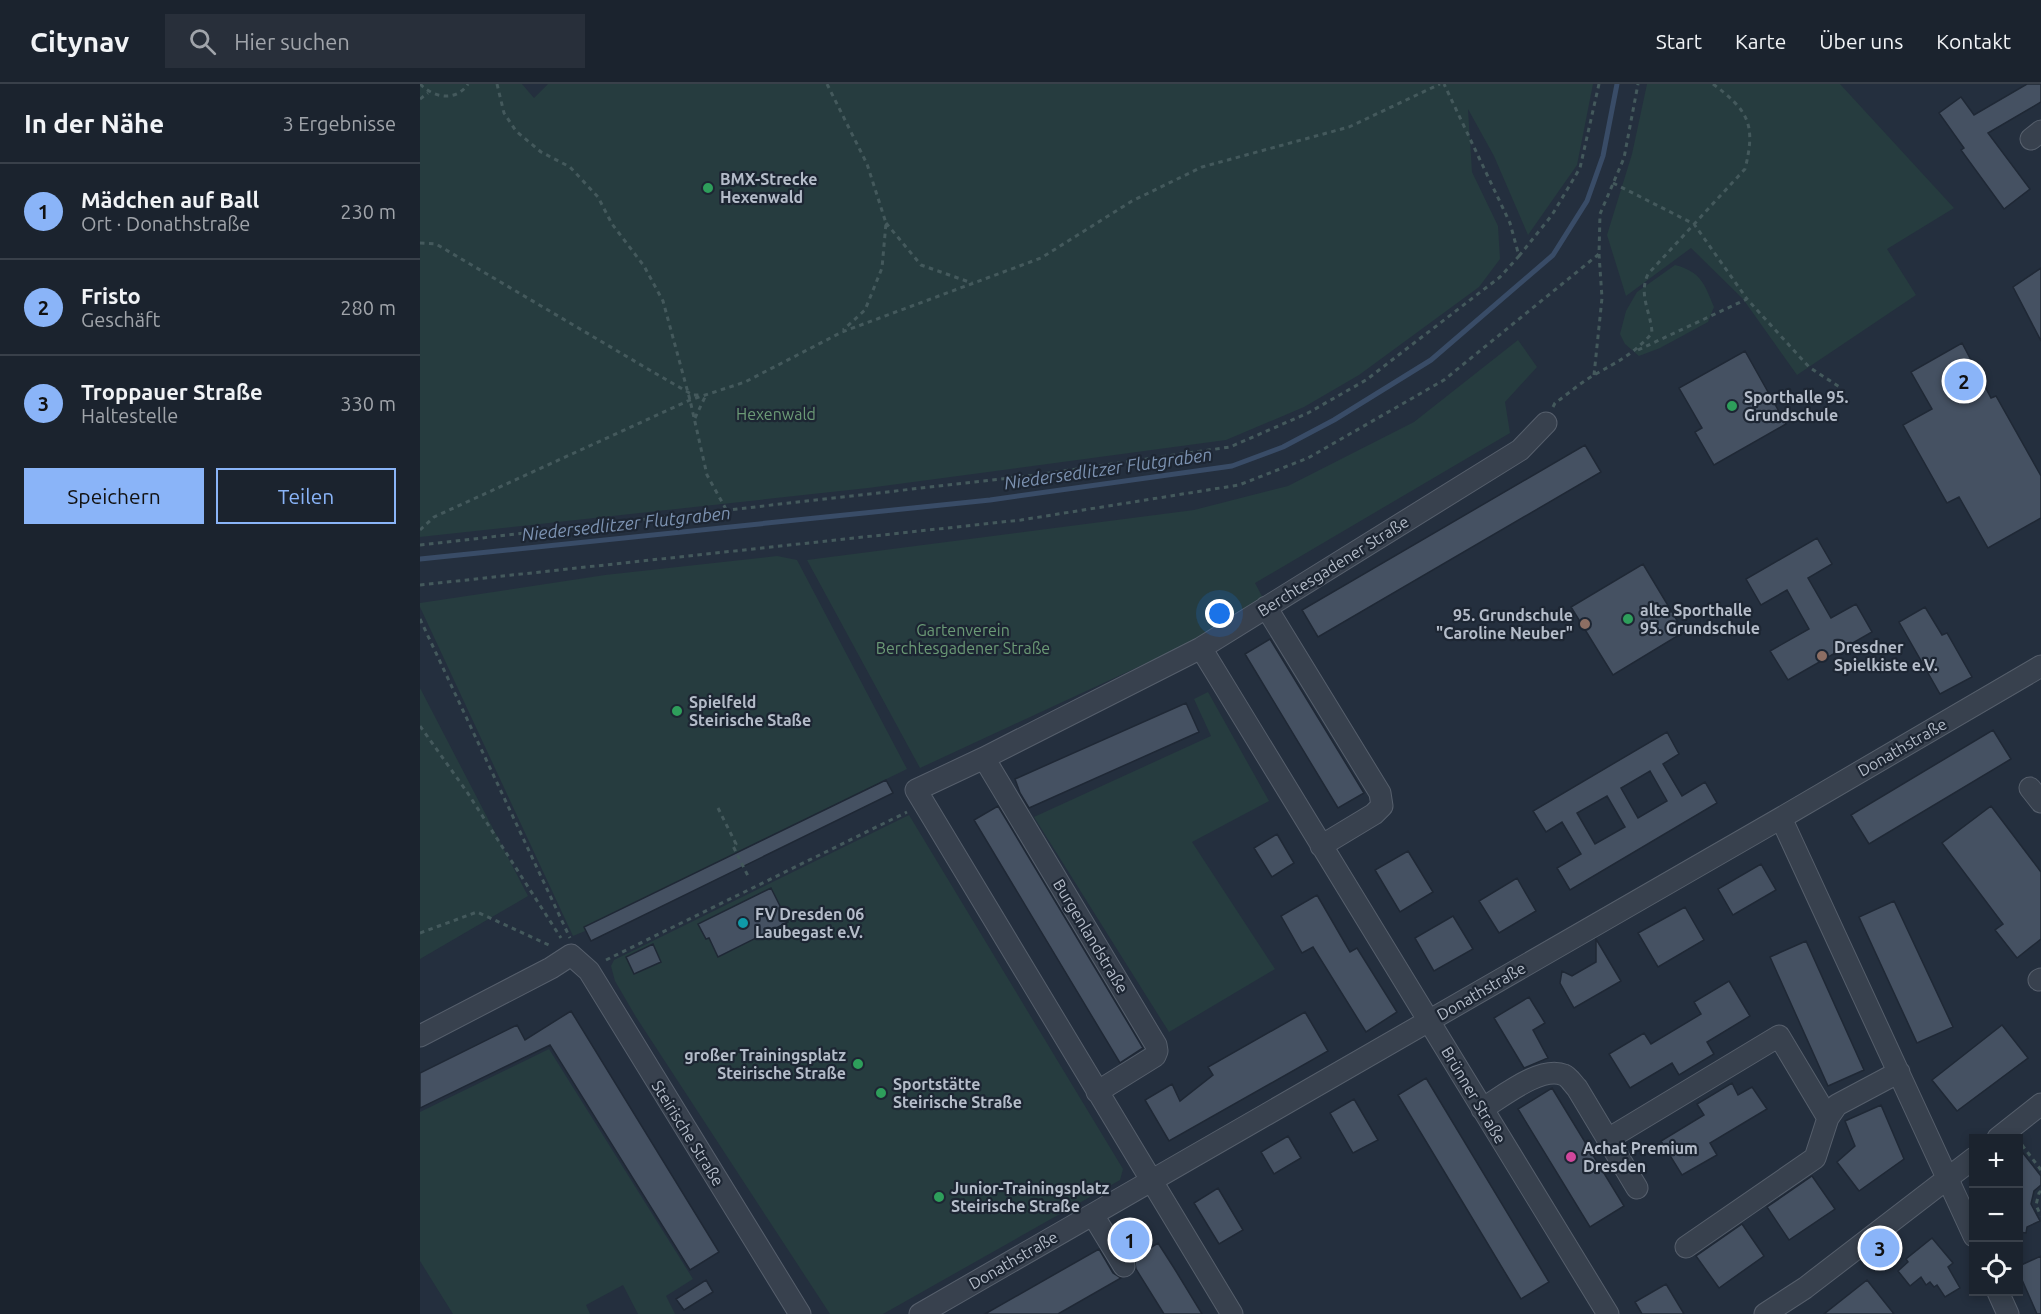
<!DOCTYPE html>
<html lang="de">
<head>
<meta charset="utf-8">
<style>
  :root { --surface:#1b232e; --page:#282f3a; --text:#f1f3f6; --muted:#a0a4aa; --line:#39404a; --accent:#8ab4f8 }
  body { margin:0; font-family:Ubuntu,sans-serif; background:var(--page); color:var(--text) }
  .controls { position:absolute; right:18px; bottom:18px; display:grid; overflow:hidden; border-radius:0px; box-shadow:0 3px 9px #0003 }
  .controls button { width:54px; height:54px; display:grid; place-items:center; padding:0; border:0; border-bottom:2px solid var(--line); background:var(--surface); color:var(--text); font:30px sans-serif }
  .you { position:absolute; left:800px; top:530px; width:21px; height:21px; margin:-15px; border:4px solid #fff; border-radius:50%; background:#1a73e8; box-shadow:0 0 0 9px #1a73e833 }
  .badge { display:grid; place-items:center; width:39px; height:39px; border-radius:50%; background:var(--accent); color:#111; font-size:20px; font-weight:700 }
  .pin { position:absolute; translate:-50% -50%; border:3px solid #fff; box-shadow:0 2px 6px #0006 }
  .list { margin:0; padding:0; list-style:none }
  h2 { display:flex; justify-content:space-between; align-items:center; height:78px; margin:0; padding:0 24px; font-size:26px }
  h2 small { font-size:20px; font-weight:400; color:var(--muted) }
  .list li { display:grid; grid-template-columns:39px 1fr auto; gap:18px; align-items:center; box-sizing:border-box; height:96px; padding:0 24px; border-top:2px solid var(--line) }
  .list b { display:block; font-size:22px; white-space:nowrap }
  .list p { margin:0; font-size:20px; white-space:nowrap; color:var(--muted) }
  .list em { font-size:20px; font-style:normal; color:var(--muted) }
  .actions { display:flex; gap:12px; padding:18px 24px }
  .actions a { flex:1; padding:14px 0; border:2px solid var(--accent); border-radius:0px; text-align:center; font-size:21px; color:var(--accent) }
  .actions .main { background:var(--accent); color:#111 }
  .icon { flex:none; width:33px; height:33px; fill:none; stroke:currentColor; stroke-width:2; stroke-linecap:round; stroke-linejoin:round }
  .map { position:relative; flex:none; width:1621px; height:1230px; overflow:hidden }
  header { display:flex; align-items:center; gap:36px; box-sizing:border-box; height:84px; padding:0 30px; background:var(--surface); border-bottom:2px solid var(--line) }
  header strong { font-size:28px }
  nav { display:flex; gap:33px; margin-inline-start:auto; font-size:21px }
  .search { width:420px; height:54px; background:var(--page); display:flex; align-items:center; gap:15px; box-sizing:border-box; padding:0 21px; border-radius:0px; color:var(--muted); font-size:22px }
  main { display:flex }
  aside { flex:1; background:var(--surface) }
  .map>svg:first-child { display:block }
  .green { fill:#263c3f }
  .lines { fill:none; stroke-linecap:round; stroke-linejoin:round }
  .stream { stroke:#394c67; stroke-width:5 }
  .building { fill:#455162; stroke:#1f2835; stroke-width:1.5; fill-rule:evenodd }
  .minor-casing { stroke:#565f6c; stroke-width:23 }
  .path { stroke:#44595c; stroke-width:3; stroke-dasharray:4.5 4.5; stroke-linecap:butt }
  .minor { stroke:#38414e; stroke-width:21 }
  .leisure-dot { fill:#2e9e5b; stroke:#1d2633; stroke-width:2 }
  .education-dot { fill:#8d6e63; stroke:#1d2633; stroke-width:2 }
  .culture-dot { fill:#0f9aa8; stroke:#1d2633; stroke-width:2 }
  .hotel-dot { fill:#d1479c; stroke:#1d2633; stroke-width:2 }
  .labels { text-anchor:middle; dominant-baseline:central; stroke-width:4.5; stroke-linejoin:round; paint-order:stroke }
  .poi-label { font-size:16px; font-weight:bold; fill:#b4bcc9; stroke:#1d2633; text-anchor:start }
  .park-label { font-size:16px; fill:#6b9a76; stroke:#1d2633 }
  .street-label { font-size:16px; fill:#b4bcc9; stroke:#1d2633 }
  .water-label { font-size:18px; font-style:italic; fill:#7c92b1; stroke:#1d2633 }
</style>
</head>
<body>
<header>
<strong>Citynav</strong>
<div class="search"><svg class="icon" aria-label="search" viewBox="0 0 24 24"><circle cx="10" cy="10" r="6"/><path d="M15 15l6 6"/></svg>Hier suchen</div>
<nav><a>Start</a><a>Karte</a><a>Über uns</a><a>Kontakt</a></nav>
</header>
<main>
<aside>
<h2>In der Nähe<small>3 Ergebnisse</small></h2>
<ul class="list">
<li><span class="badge">1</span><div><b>Mädchen auf Ball</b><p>Ort · Donathstraße</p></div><em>230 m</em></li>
<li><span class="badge">2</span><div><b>Fristo</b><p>Geschäft</p></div><em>280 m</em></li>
<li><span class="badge">3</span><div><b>Troppauer Straße</b><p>Haltestelle</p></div><em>330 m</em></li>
</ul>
<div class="actions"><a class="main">Speichern</a><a>Teilen</a></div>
</aside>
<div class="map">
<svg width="1621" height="1230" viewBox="0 0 1621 1230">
  <rect width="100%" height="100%" fill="#242f3e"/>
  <path class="green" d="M0 0H102L114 14 128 0H1173L1157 81 1108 151 1074 72 1048 25 1052 88 1078 142 1080 175 1059 203 939 291 884 323 806 356 448 404 0 453Z
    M1227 0H1420L1534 124 1467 165 1496 211 1377 291 1323 215 1271 164 1206 212 1187 151 1212 70Z
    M1255 181C1281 188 1284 199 1294 223L1288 238 1240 264 1219 272 1205 260 1200 250 1206 227 1217 208Z
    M1098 256 1117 283 1085 318 1090 349 835 499 844 516 785 552 500 684 387 476 774 426 868 402 994 338Z
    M357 472 377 476 487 685 321 766 327 780 153 852 0 523V519L185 491Z
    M0 604 108 812 0 875Z
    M788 608 849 717 772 758 855 885 749 948 614 733 791 652 774 615Z
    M489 731 703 1085 700 1096 463 1230H410L216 933 195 897 191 882 194 876Z
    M129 965 273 1195 246 1212 255 1230H218L203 1201 166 1221 170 1230H33L0 1177V1028Z"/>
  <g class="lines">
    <path class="stream" d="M0 475 570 416 812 382 863 363 914 336 1011 276 1133 171 1167 117 1183 72 1197 0"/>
  </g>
  <path class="building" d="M1607 0H1621V18L1568 49 1610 105 1584 125 1541 66 1544 64 1519 29 1541 13 1554 31Z
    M1621 184V257L1593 203Z
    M1542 259 1571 314 1576 312 1621 392V434L1568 464 1539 413 1527 419 1483 341 1512 325 1491 288Z
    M1325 267 1366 340 1294 381 1275 348 1282 344 1259 304Z
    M1165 361 1181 388 898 553 882 526Z
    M1397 454 1412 480 1388 494 1411 534 1436 520 1452 548 1368 596 1350 567 1389 545 1367 506 1341 521 1326 495Z
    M1223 480 1264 548 1193 591 1151 523Z
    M1505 523 1522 551 1527 549 1552 593 1520 610 1479 538Z
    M850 555 944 709 918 724 825 570Z
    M766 619 779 648 609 724 600 709 595 695Z
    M1573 646 1591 675 1449 760 1431 731Z
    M1247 648 1259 670 1243 680 1262 712 1285 698 1297 719 1150 806 1137 784 1161 770 1142 738 1126 748 1113 727ZM1230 687 1247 717 1218 734 1201 704ZM1187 712 1205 743 1175 760 1157 729Z
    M466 696 473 709 171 857 164 843Z
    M578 722 723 964 700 979 554 736Z
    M1571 722 1621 788V855L1597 874 1575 846 1583 840 1522 759Z
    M857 750 874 779 852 793 834 764Z
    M988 767 1013 808 980 828 955 786Z
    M1341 780 1356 806 1313 831 1298 805Z
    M1097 794 1116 827 1079 849 1059 817Z
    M351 804 368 838 298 873 289 854 286 855 278 840Z
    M897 811 930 868 937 864 977 928 946 948 893 863 882 869 861 832Z
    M1474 817 1533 943 1497 959 1439 833Z
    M1265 823 1284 856 1238 883 1218 849Z
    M1033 832 1053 865 1014 887 995 854Z
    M1176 855 1201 897 1154 924 1140 899 1142 887 1152 892 1176 878Z
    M1386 857 1444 986 1408 1002 1350 873Z
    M233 860 241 878 214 890 206 873Z
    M1309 897 1330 932 1287 958 1294 970 1259 991 1252 979 1210 1004 1189 970 1224 949 1231 960 1281 930 1274 918Z
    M1109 913 1125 939 1113 946 1128 974 1104 984 1074 934Z
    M151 927 299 1168 270 1186 130 961 0 1024V989L97 941 105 956Z
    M885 928 908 967 749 1057 725 1016 752 1000 760 1017 793 991 788 983Z
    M1582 941 1608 974 1537 1027 1512 996Z
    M1006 994 1129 1198 1101 1215 978 1011Z
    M1312 999 1318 1011 1332 1003 1347 1025 1290 1059 1297 1071 1262 1091 1241 1057 1284 1031 1277 1020Z
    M1132 1004 1204 1122 1170 1143 1098 1025Z
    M934 1015 958 1056 933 1069 910 1029Z
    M1461 1021 1484 1075 1439 1107 1417 1078 1435 1062 1425 1037Z
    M868 1052 881 1074 854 1090 841 1068Z
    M1599 1064 1621 1092V1101L1614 1107 1611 1120 1620 1137 1607 1143 1606 1149 1599 1148Z
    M1392 1092 1415 1125 1369 1156 1347 1123Z
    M798 1104 823 1146 799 1160 774 1119Z
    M1322 1140 1344 1172 1299 1204 1276 1172Z
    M1512 1154 1533 1179 1528 1183 1540 1204 1525 1213 1517 1201 1514 1203 1510 1198 1506 1201 1501 1193 1490 1202 1478 1187 1488 1178 1486 1175Z
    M738 1159 754 1184 782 1230H744L716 1185 714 1174Z
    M679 1165 693 1189 701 1194 638 1230H565Z
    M1621 1172V1230H1617L1599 1189V1182Z
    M286 1196 293 1208 264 1226 256 1215Z
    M1447 1196 1474 1230H1404Z
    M1246 1200 1264 1230H1222L1215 1218Z"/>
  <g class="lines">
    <g class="minor-casing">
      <path id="minor" d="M1611 55 1621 47
        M846 523 960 709 962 722 954 730 901 762
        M781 564 1188 1230
        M564 674 736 961 737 967 735 972 677 1008
        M1610 704 1621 718
        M1361 734 1554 1152
        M1619 896 1621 895
        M0 952 131 884 151 871 169 887 380 1230
        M1062 1025C1082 1013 1121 981 1144 991 1149 993 1153 1000 1157 1004L1217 1104
        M1578 1054 1621 1020
        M1188 1055 1359 952 1408 1034
        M673 1131 704 1182
        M1266 1163 1395 1074 1408 1034 1417 1021 1479 988
        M1578 1208 1588 1230
        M500 1230 1361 734 1621 582
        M812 1230 496 706 564 674 781 564 1100 366 1126 339
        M1345 1230 1385 1204 1554 1074"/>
    </g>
    <path class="path" d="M0 0C14 14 36 18 48 0
      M77 0 84 29 96 47 121 68 150 83 178 113 192 140 224 182 243 217 270 316 287 391 307 427
      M407 0 447 80 466 139 462 184 445 226 423 246
      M0 15 8 9
      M1193 99 1274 140 1327 215
      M466 139 501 181 552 199
      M0 159 16 160 233 288 273 311H281
      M1099 172 1132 131 1160 84 1179 0
      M1218 266 1327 215 1389 283 1421 304
      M1174 291 1182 214 1179 170
      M1133 323 1135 319C1148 310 1160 299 1174 291 1197 278 1214 270 1232 249 1231 228 1218 211 1228 190L1325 85C1336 41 1329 27 1293 0
      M275 334 285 313
      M0 446 14 433 270 316 325 298 422 248 621 174 712 117 782 83 929 43 1020 0
      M0 461 616 391 810 363 888 329 946 296 1080 193 1099 172 1090 139 1024 0
      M0 501 601 436 819 401 888 374 1024 296 1179 170 1180 130 1204 74 1218 0
      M0 535 150 854
      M0 642 47 708 141 854
      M298 724 316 760 313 762 328 792
      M0 849 57 828 131 862
      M186 876 487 728
      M1602 1061 1621 1086
      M1621 1107 1619 1109 1616 1121 1621 1132"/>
    <use href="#minor" class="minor"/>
  </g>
  <g class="leisure-dot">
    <circle cx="288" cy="104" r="6"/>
    <circle cx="1312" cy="322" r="6"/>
    <circle cx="1208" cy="535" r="6"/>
    <circle cx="257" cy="627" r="6"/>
    <circle cx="438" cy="980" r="6"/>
    <circle cx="461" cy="1009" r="6"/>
    <circle cx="519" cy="1113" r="6"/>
  </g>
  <g class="education-dot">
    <circle cx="1165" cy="540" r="6"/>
    <circle cx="1402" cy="572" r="6"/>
  </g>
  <circle class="culture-dot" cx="323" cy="839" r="6"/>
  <circle class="hotel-dot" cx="1151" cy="1073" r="6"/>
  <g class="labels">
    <g class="poi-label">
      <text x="300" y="95">BMX-Strecke<tspan x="300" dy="18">Hexenwald</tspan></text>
      <text x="1324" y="313">Sporthalle 95.<tspan x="1324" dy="18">Grundschule</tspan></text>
      <text x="1220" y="526">alte Sporthalle<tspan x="1220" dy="18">95. Grundschule</tspan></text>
      <text x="1153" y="531" text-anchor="end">95. Grundschule<tspan x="1153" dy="18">"Caroline Neuber"</tspan></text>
      <text x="1414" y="563">Dresdner<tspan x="1414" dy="18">Spielkiste e.V.</tspan></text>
      <text x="269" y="618">Spielfeld<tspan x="269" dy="18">Steirische Staße</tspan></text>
      <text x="335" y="830">FV Dresden 06<tspan x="335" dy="18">Laubegast e.V.</tspan></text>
      <text x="426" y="971" text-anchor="end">großer Trainingsplatz<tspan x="426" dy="18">Steirische Straße</tspan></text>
      <text x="473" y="1000">Sportstätte<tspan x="473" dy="18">Steirische Straße</tspan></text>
      <text x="1163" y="1064">Achat Premium<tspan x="1163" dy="18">Dresden</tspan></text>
      <text x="531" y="1104">Junior-Trainingsplatz<tspan x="531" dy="18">Steirische Straße</tspan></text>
    </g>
    <g class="park-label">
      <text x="356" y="330">Hexenwald</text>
      <text x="543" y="546">Gartenverein<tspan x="543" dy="18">Berchtesgadener Straße</tspan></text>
    </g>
    <g class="street-label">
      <text transform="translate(913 482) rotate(-32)">Berchtesgadener Straße</text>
      <text transform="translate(1482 663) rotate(-30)">Donathstraße</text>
      <text transform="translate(671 852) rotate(59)">Burgenlandstraße</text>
      <text transform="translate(1061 907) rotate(-30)">Donathstraße</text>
      <text transform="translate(1054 1011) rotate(59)">Brünner Straße</text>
      <text transform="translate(268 1049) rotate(58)">Steirische Straße</text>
      <text transform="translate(593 1176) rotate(-30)">Donathstraße</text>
    </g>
    <g class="water-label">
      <text transform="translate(688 384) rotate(-8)">Niedersedlitzer Flutgraben</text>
      <text transform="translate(206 439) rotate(-6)">Niedersedlitzer Flutgraben</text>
    </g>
  </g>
</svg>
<div class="controls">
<button>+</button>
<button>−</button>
<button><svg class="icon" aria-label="locate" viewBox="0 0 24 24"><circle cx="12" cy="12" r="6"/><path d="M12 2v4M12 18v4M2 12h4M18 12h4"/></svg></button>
</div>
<div class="you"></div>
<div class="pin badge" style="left:710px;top:1156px">1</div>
<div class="pin badge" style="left:1544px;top:297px">2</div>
<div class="pin badge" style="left:1460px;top:1164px">3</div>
</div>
</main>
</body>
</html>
